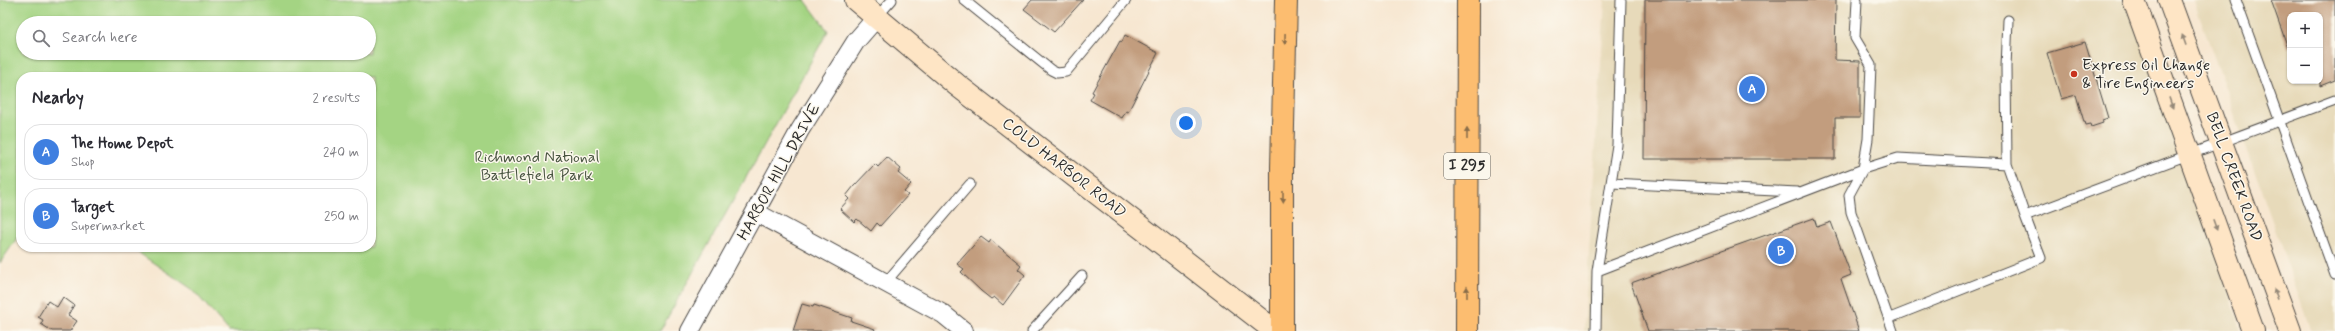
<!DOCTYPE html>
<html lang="en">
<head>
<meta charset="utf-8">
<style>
  :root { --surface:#fff; --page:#f2f2f3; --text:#2b2b33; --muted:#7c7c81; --line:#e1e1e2; --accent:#c8321e }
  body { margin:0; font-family:Mynerve,sans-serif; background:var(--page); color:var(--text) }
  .controls { position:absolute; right:12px; top:12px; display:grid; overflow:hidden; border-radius:8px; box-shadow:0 1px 3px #0004 }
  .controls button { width:36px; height:36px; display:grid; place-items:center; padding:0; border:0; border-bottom:1px solid var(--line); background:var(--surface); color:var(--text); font:20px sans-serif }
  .you { position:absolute; left:1186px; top:123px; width:14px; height:14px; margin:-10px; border:3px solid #fff; border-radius:50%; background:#1a73e8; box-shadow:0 0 0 6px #1a73e833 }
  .badge { display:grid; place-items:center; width:26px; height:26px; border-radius:50%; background:var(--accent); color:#fff; font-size:13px; font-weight:700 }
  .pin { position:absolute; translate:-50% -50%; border:2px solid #fff; box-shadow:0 1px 4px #0006 }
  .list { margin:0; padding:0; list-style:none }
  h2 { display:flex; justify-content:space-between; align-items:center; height:52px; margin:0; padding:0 16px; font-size:17px }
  h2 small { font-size:13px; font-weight:400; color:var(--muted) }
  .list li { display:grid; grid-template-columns:26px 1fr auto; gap:12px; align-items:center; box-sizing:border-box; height:56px; margin:0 8px 8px; padding:0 8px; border:1px solid var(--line); border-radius:16px }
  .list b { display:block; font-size:15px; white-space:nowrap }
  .list p { margin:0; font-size:13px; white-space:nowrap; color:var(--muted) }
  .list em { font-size:13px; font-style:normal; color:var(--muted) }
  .icon { flex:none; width:22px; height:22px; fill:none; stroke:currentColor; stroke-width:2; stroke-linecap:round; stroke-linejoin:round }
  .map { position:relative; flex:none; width:2335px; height:331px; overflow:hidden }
  .search { position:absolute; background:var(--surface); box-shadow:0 1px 3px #0004; left:16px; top:16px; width:360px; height:44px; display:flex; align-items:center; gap:10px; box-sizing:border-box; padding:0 14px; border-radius:22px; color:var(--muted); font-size:15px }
  .panel { position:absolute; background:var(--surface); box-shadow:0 1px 3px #0004; left:16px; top:72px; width:360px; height:180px; border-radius:16px }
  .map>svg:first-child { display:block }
  .built { fill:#e7daba; fill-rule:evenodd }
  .green { fill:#a4d483; stroke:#688057; fill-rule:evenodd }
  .building { fill:#c29d7e }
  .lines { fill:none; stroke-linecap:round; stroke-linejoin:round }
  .service-casing { stroke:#4a4744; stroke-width:11 }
  .minor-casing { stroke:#4a4744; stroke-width:20 }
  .secondary-casing { stroke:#4a4744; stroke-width:24 }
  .motorway-casing { stroke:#4a4744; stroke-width:24 }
  .service { stroke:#fff; stroke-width:9 }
  .minor { stroke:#fff; stroke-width:18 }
  .secondary { stroke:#fee5c5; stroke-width:22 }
  .motorway { stroke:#fcbd6f; stroke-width:22 }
  .oneway { fill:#896d4a }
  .oneway2 { fill:#948878 }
  .poi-dot { fill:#c8321e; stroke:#fbf7ec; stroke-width:1.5 }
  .labels { text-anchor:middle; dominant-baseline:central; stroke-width:3; stroke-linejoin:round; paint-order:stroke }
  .shield { fill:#fbf7ec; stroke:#696865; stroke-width:1 }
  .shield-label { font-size:15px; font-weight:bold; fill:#2b2b2b }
  .poi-label { font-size:16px; fill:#2b2b2b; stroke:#fbf7ec; text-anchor:start }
  .park-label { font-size:16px; fill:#495541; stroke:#fbf7ec }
  .street-label { font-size:16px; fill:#2b2b2b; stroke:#fbf7ec }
</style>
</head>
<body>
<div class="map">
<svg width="2335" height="331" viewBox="0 0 2335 331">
  <rect width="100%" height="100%" fill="#fbf7ec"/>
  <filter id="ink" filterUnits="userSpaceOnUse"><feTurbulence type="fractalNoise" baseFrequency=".025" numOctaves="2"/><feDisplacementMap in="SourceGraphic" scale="8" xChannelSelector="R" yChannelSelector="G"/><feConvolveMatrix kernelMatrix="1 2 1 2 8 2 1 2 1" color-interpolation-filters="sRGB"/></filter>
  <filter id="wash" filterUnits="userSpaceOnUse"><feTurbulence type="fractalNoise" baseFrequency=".012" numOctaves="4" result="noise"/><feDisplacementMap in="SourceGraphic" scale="16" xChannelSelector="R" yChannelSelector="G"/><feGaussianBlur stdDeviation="0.9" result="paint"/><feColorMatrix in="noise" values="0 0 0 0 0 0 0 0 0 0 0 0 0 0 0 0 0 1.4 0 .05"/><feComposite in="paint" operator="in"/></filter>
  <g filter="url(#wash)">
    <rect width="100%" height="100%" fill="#f7e7d1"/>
    <path class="built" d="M1605 0H2141L2241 331H1584Z
      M2194 0H2335V331H2311ZM2290 15H2320V81H2290Z"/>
    <path class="green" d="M0 0H805L828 31 660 331H229L192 289 130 247H371V77H21V232L0 263ZM23 23H369V53H23Z"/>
    <g id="blocks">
      <path class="building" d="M1032 0H1083L1054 32 1024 9Z
        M1645 0H1836L1835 60 1860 61V118H1835V159H1644Z
        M2271 0H2335V80L2320 86V15H2290V47L2288 48Z
        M1125 35 1158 53 1128 112 1126 111 1122 118 1090 100 1094 93 1092 92 1120 41 1122 42Z
        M2085 42 2108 118 2102 120 2103 123 2091 127 2090 124 2085 125 2076 95 2061 99 2047 53Z
        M887 157 901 169 898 173 911 184 904 192 908 195 880 226 877 223 871 231 857 219 854 222 840 209 849 199 846 196 854 186 875 164 878 167Z
        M1814 218 1817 227 1831 222 1851 275 1841 279 1859 331H1648L1631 283Z
        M981 237 989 243 991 240 1021 265 1018 269 1025 275 1003 305 994 297 991 299 981 291 961 272 964 269 957 264Z
        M63 297 74 305 68 315 77 321 70 331H52L41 324 43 320 38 317 48 301 57 307Z
        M802 304 813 307 814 305 852 318 851 321 875 329 874 331H793Z"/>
    </g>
  </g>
  <g filter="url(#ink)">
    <use href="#blocks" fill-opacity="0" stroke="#4a4744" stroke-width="1"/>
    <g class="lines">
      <g class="service-casing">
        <path id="service" d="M964 0 1051 70 1057 73 1066 72 1126 0
          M1857 0 1855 38 1871 65 1868 139 1863 169 1849 195 1851 212 1893 331
          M2236 0 2335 275
          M876 18 892 0
          M2007 164 2006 67 2008 20
          M1611 183 1797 192
          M1597 271 1617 145 1621 0
          M886 282 970 184
          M1890 318 2041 258 2025 216 2335 100
          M1032 331 1082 276
          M1596 331 1597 271 1863 169 1898 158 2007 164 2025 216"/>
      </g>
      <g class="minor-casing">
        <path id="minor" d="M755 212 943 314 964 331
          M690 331 800 130 856 41 876 18"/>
      </g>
      <g class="secondary-casing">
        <path id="secondary" d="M856 0 957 85 1275 331
          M2134 0 2253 331
          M2169 0 2290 331"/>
      </g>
      <g class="motorway-casing">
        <path id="motorway" d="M1282 331V167L1286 0
          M1467 331 1468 0"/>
      </g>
      <use href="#service" class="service"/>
      <use href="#minor" class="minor"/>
      <use href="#secondary" class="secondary"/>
      <use href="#motorway" class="motorway"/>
    </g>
    <defs><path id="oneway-solid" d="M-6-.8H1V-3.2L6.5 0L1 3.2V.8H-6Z"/></defs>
    <g class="oneway">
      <use href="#oneway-solid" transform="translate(1285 39) rotate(91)"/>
      <use href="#oneway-solid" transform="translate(1467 134) rotate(-90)"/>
      <use href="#oneway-solid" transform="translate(1283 197) rotate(90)"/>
      <use href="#oneway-solid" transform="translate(1467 292) rotate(-90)"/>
    </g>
    <g class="oneway2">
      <use href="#oneway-solid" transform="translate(2184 40) rotate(-110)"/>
      <use href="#oneway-solid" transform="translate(2171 103) rotate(70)"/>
      <use href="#oneway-solid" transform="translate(2215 225) rotate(70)"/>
      <use href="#oneway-solid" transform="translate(2276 294) rotate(-110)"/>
    </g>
  </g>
  <circle class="poi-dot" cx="2074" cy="74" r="4"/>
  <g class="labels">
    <rect class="shield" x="1444" y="153" width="46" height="26" rx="3"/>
    <g class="shield-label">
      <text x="1467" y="166">I 295</text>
    </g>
    <g class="poi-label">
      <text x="2082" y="65">Express Oil Change<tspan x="2082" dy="18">&amp; Tire Engineers</tspan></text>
    </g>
    <g class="park-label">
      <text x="537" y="157">Richmond National<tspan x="537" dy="18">Battlefield Park</tspan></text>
    </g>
    <g class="street-label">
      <text transform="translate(1064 168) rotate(38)">COLD HARBOR ROAD</text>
      <text transform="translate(779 172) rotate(-61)">HARBOR HILL DRIVE</text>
      <text transform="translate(2234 177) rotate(70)">BELL CREEK ROAD</text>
    </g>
  </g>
</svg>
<div class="controls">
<button>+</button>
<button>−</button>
</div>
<div class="you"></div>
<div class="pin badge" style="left:1752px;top:89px;background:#3f7fe0">A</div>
<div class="pin badge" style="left:1781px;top:251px;background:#3f7fe0">B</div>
<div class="search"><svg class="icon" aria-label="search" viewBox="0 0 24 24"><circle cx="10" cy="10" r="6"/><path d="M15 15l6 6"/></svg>Search here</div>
<section class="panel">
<h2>Nearby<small>2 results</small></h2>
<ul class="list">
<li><span class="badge" style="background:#3f7fe0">A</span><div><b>The Home Depot</b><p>Shop</p></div><em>240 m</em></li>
<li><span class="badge" style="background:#3f7fe0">B</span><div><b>Target</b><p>Supermarket</p></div><em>250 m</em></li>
</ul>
</section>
</div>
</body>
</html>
